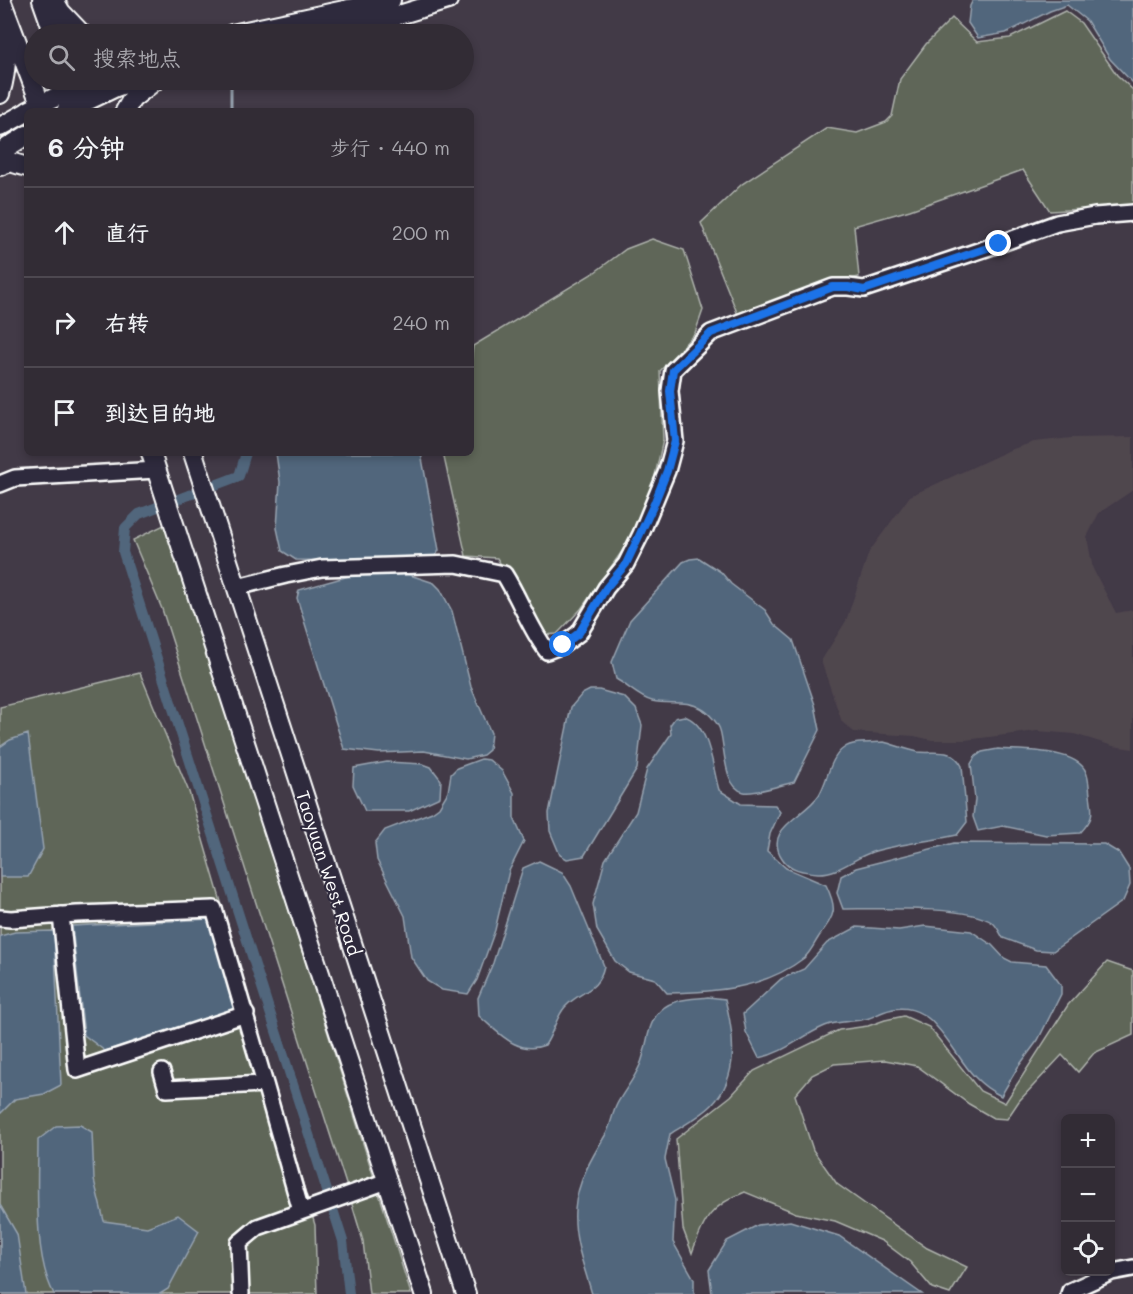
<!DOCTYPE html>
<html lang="zh">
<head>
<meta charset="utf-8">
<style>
  :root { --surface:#322c35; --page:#3d3841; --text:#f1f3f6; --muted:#a8a7ad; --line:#4d4850 }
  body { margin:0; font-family:Mali,"LXGW WenKai TC",sans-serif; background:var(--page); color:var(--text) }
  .controls { position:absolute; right:18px; bottom:18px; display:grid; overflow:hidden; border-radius:9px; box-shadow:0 3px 9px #0003 }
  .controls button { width:54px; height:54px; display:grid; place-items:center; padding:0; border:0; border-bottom:2px solid var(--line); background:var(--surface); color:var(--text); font:30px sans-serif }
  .stop { position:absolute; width:18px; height:18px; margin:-14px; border:4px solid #1a73e8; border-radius:50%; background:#fff }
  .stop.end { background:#1a73e8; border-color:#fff; box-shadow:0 2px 6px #0008 }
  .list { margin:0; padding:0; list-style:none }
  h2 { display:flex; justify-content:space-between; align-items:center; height:78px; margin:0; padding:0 24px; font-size:26px }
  h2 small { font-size:20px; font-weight:400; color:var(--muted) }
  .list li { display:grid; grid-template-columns:39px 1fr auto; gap:18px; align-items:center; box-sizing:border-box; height:90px; padding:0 24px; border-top:2px solid var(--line) }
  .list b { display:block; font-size:22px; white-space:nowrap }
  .list em { font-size:20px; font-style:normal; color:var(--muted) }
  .icon { flex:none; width:33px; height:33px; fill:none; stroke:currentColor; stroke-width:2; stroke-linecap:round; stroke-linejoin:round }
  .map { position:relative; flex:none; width:1133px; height:1294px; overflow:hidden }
  .search { position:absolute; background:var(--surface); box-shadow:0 3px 9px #0003; left:24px; top:24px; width:450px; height:66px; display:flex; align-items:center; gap:15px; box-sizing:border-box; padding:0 21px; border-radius:33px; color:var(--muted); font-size:22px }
  .panel { position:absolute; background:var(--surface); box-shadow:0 3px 9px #0003; left:24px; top:108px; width:450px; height:348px; border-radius:9px }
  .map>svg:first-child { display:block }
  .built { fill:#50464e }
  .green { fill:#5e6659; stroke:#aeb2ac; stroke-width:1.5 }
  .water { fill:#51667c; stroke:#97a3b0; stroke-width:1.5 }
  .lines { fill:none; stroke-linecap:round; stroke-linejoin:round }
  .stream { stroke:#97a3b0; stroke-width:3 }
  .canal { stroke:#51667c; stroke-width:10 }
  .minor-casing { stroke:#fff; stroke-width:20 }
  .major-casing { stroke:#fff; stroke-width:22 }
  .minor { stroke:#2f2a3d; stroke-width:15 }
  .major { stroke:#2f2a3d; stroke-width:18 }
  .route { stroke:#1a73e8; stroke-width:8 }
  .labels { text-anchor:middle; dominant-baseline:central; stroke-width:4.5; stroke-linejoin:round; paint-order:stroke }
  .street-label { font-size:18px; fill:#fff; stroke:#2f2a3d }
</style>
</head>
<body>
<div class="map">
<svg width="1133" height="1294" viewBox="0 0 1133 1294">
  <rect width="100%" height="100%" fill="#423a47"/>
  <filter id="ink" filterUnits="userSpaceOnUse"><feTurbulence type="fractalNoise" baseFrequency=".0167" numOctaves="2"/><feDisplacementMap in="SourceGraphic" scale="12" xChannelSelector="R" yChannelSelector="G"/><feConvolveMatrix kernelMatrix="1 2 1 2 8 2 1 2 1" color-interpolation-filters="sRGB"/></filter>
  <g filter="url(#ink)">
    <path class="built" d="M1133 437V490L1099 513 1087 537 1093 569 1116 613 1133 610V749L1113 746 1074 734 1037 731 965 740H932L914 736 854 732 842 722 821 661 846 621 869 552 910 496 1010 450 1034 442 1071 438Z"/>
    <path class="green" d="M1065 11 1081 23 1117 75 1133 90V206L1050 211 1023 170 910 210 854 226 859 277 826 284 738 315 701 223 742 184 827 128 857 133 886 122 892 116 900 79 926 44 952 18 977 42 1010 38Z
      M652 239 684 250 703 310 695 333 660 371 663 440 652 489 633 536 581 609 557 634 544 635 497 558 466 556 443 453H471V363L473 346 595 272 626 249Z
      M166 524 411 1294H369L363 1241 345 1181 162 609 133 540Z
      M140 673 189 792 315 1225 317 1294H0V707Z
      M1107 962 1133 971V1035L1094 1053 1078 1072 1062 1055 1019 1101 1007 1119 993 1118 969 1104 917 1066 885 1060 834 1064 812 1075 795 1095 813 1150 837 1184 927 1248 967 1267 950 1294 932 1288 910 1262 882 1241 835 1221 796 1213 745 1192C711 1205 704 1219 692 1253L683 1229 676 1139 731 1096 754 1071 839 1030 868 1026 885 1020 904 1016 929 1027 980 1091 1005 1103 1068 1005Z"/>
    <path class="water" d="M973 0H1133V83L1110 59 1087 21 1067 5 1050 11 1006 33 978 38 968 23 970 6Z
      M276 453H421L439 550 435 557 349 561 296 560 282 551 277 528 280 482Z
      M699 558 721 572 731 584 765 610 774 624 793 640 815 705 820 730 794 782C782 785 755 794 744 792 723 788 725 745 720 730 718 723 708 712 702 709 686 699 669 705 652 701 640 698 627 685 616 679L612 662 630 620 683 562 690 559Z
      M383 572H401L434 583 440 589 452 611 471 687 491 733 489 750 483 755 466 759 424 751 379 753 344 749 297 598 299 590 349 576Z
      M590 690H599L624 697 636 709 642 725 637 769 584 856 567 859 560 855 550 831 549 813 571 707 582 694Z
      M684 716C710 724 712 766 719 790L741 804 775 805 780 812 770 834 767 851 786 868 826 885C838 910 835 914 820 935 815 942 811 952 804 958 764 989 715 992 667 993L655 979 629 972 615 961 597 930 593 904 605 860 636 812 647 769 671 734 670 725 675 718Z
      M28 734 43 849 28 877H0V747L10 740Z
      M884 742C895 745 907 750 918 752 935 754 952 747 962 766L967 822 957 835C931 841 897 844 872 852 854 858 838 874 818 873 804 872 789 870 782 858 763 829 804 817 819 795 828 781 829 758 844 748 853 741 873 743 884 742Z
      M998 749C1020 751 1076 748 1086 772 1089 778 1089 788 1090 795 1093 815 1094 818 1080 833L1046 835 1003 826 978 831 973 817 975 799 971 764 975 757 982 752Z
      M481 759 489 760 502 771 514 793V818L524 841 509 871 495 930 477 980 468 994 442 990 427 981 411 957 405 916 377 860 375 843 385 830 432 812 439 807 448 792 451 774 457 768Z
      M387 762 423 764 431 767 441 780 440 797 409 811H365L353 785 354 768Z
      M954 843 1104 844 1119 853 1129 869 1130 885 1123 901 1053 951 1036 950 1003 938C1000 933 997 926 993 923 968 905 876 909 843 909L837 893 841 876 856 868Z
      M539 861 562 872 571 886 604 966C598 993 580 990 565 1007 556 1017 553 1034 545 1045 517 1056 498 1032 479 1016L478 998 493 963 523 868Z
      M210 919 238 1008 105 1051 84 1035 72 926Z
      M925 926 971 931 992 945 1004 958 1012 962 1046 965 1061 985V994L1038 1040 1018 1067 1001 1096C966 1079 961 1053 936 1026 922 1009 903 1004 883 1012 877 1014 872 1018 866 1019 853 1022 837 1021 825 1026 801 1036 786 1052 759 1058L746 1032 743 1014 781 979 804 969 827 943 857 927 899 930Z
      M54 931 61 1085 44 1094 15 1099 0 1114V936L15 932Z
      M708 997 725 999C734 1034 740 1076 712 1105 701 1116 684 1125 670 1134L665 1159 675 1200 673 1242 694 1279V1294H592C584 1266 573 1239 575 1210 577 1182 592 1157 606 1134 611 1125 612 1114 617 1104 624 1091 634 1079 640 1065 648 1047 646 1024 661 1010 674 998 692 999 708 997Z
      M80 1125 92 1132 94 1180 104 1221 147 1227 178 1215 199 1231 168 1289 160 1294H54C33 1256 38 1184 38 1140L56 1126Z
      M0 1205 17 1234 26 1294H0Z
      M790 1221 839 1236 922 1294H712L709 1270 727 1241 758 1225Z"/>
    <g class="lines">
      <path class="stream" d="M231 111V80"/>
      <path class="canal" d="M246 453 239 476 139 514 125 528 123 552 343 1241 349 1294"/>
      <g class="minor-casing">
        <path id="minor" d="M0 484 15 478 157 470
          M237 587 286 575 322 568 456 564 504 574C520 599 529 627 547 651L563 645 579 633 606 588 626 564 641 534 667 471 675 441 670 391 673 370 711 333 833 287H848L864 289 999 244 1057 223 1095 216 1133 213
          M61 915 77 1070 246 1014
          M0 918 11 919 77 914 214 909 265 1084
          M162 1072 167 1089 265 1084 301 1211
          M241 1294 239 1243 258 1227 387 1181
          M1069 1294 1070 1291 1112 1272 1133 1268"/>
      </g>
      <g class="major-casing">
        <path id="major" d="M1 0 43 111
          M42 0 54 34
          M54 0 61 12 82 34
          M232 34 391 0
          M316 34 389 18 448 0
          M0 94C7 72 8 50 3 27
          M28 111 90 80
          M66 111 116 87 137 80
          M125 111 132 99 156 80
          M0 127 27 112
          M0 152 27 135
          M0 166 10 162 27 167
          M151 453 424 1294
          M193 453 466 1294"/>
      </g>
      <use href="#minor" class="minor"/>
      <use href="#major" class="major"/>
    </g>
  </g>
  <g class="lines" filter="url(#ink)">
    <path class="route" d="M563 645 579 633 606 588 626 564 654 504 667 471 675 441 670 391 673 370 711 333 833 287H848L864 290 999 244"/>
  </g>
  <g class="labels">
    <g class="street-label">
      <text transform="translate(329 873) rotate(72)">Taoyuan West Road</text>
    </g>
  </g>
</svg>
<div class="controls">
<button>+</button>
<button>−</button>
<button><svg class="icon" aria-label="locate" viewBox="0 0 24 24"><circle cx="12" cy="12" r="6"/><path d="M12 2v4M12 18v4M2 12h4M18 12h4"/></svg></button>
</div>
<div class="stop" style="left:563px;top:645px"></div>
<div class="stop end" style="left:999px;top:244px"></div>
<div class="search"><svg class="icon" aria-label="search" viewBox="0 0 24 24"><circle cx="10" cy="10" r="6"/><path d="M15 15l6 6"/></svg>搜索地点</div>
<section class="panel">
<h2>6 分钟<small>步行 · 440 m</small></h2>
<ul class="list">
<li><svg class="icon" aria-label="ahead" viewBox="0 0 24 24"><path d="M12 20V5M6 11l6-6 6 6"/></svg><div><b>直行</b></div><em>200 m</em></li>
<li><svg class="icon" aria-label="right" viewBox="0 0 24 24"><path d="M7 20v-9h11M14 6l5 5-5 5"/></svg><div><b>右转</b></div><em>240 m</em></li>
<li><svg class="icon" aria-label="arrive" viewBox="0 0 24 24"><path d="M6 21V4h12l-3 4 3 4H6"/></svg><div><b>到达目的地</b></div></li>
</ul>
</section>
</div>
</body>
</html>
